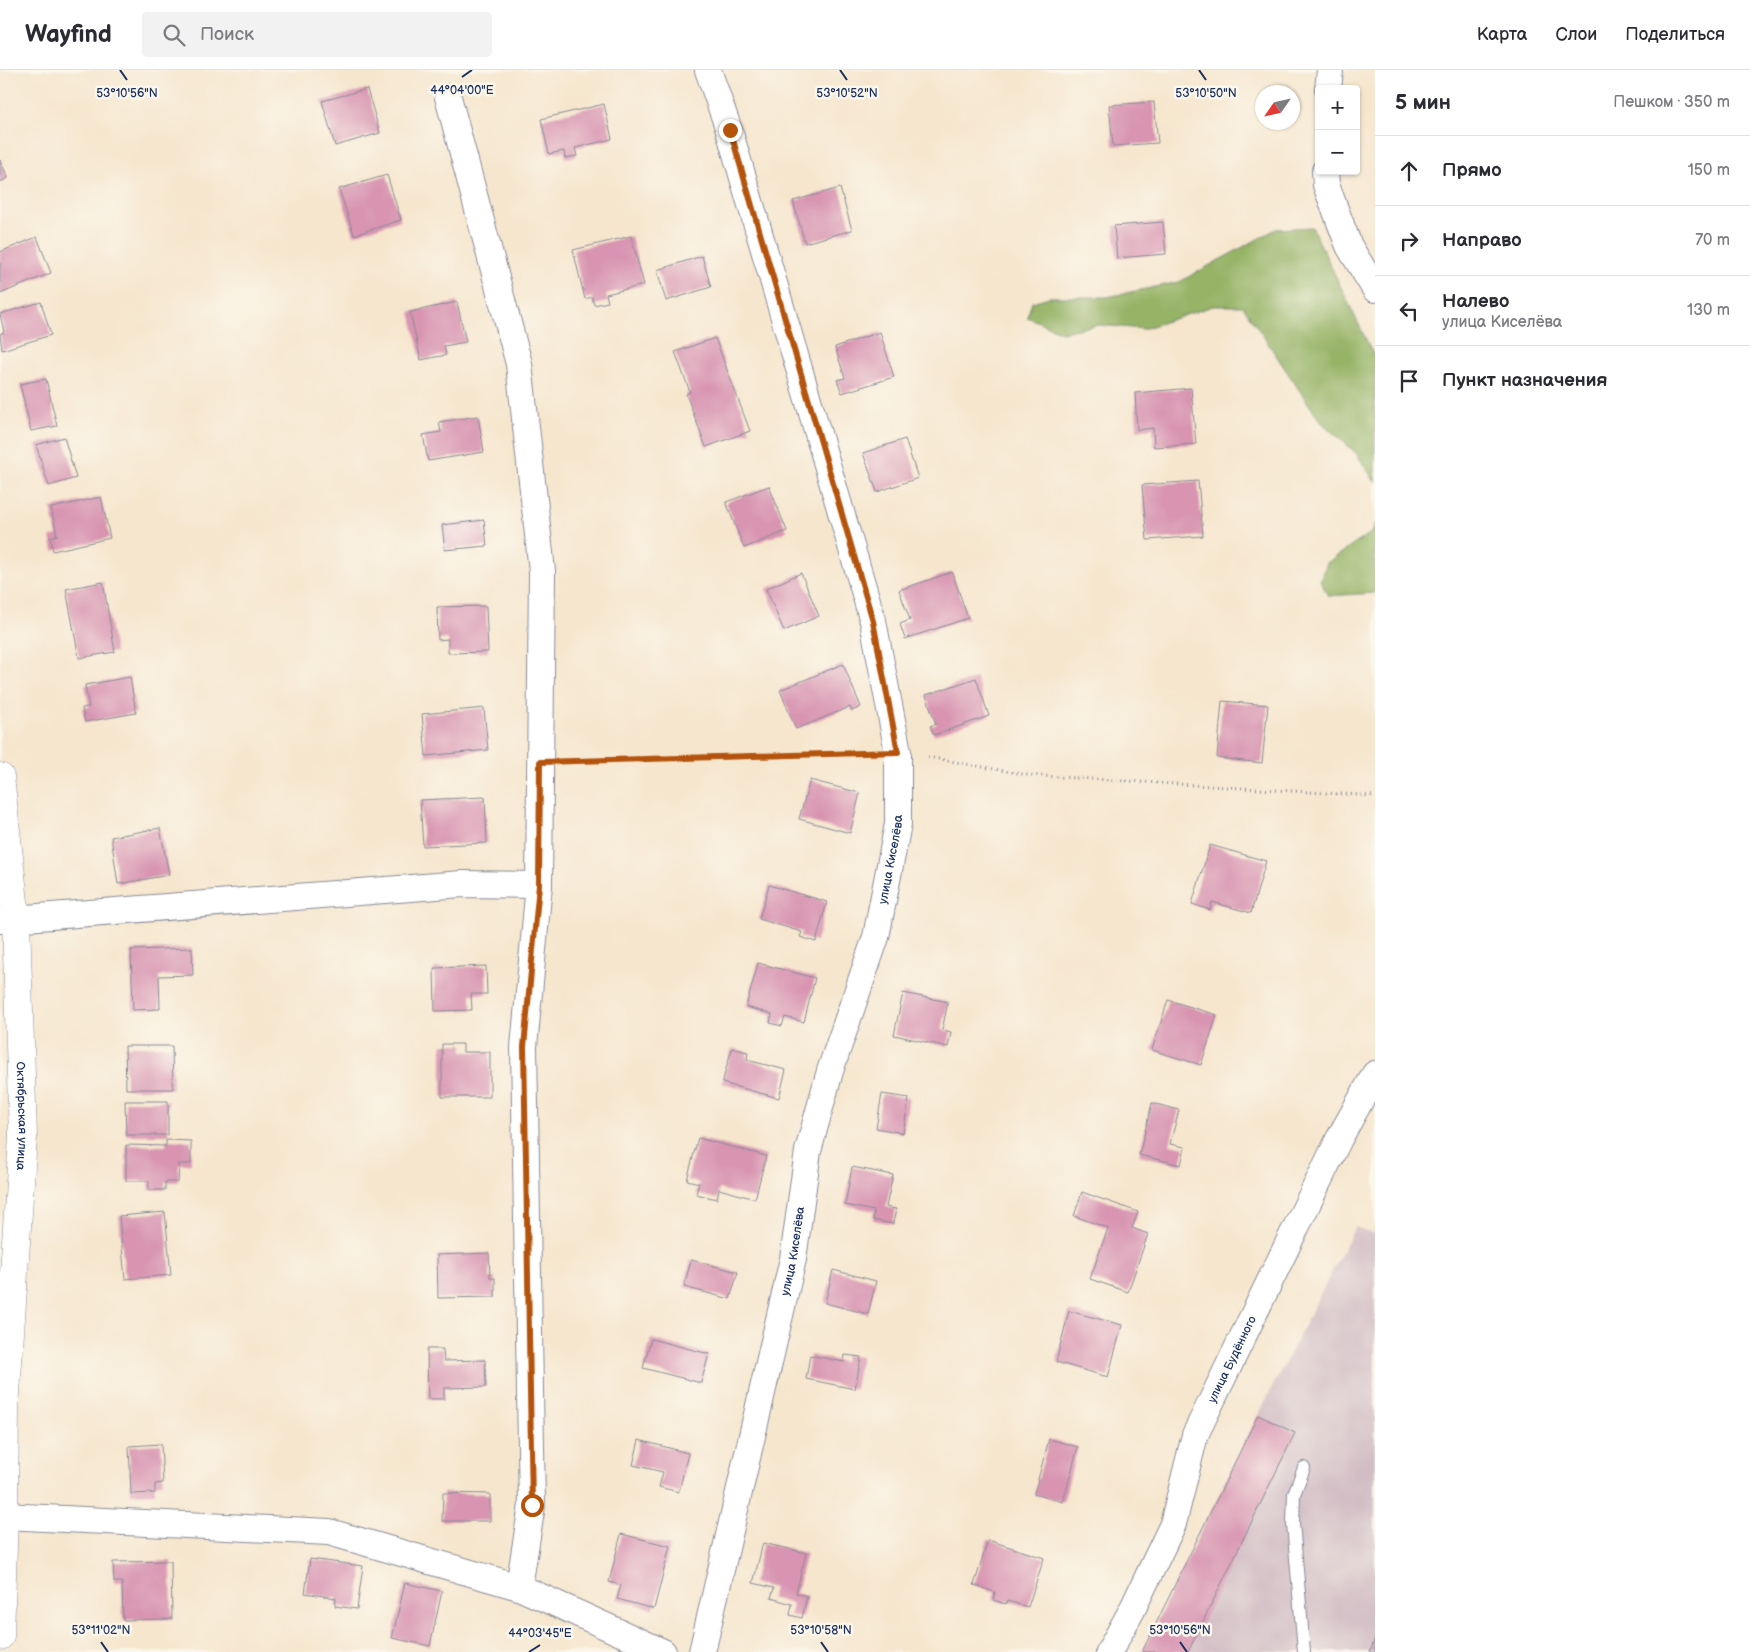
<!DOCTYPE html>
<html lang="ru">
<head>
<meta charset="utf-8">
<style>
  :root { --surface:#fff; --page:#f2f2f3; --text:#2b2b33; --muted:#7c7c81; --line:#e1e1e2 }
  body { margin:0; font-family:"Balsamiq Sans",sans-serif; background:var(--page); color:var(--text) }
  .controls { position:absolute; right:15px; top:15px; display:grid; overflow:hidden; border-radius:5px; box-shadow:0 1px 4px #0004 }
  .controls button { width:45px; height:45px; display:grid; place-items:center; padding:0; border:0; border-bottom:1px solid var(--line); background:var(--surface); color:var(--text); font:25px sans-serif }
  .compass { position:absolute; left:1255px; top:15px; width:45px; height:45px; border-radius:50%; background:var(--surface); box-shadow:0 1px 4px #0004; rotate:236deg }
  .stop { position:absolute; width:15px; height:15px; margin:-11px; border:4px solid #b45309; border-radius:50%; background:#fff }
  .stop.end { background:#b45309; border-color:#fff; box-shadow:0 1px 5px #0008 }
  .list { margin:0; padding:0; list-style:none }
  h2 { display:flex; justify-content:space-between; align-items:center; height:65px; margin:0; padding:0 20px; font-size:21px }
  h2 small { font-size:16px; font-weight:400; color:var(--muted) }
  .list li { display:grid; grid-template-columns:32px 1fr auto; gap:15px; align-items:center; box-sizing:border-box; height:70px; padding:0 20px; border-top:1px solid var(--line) }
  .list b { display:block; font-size:19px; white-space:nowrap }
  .list p { margin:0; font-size:16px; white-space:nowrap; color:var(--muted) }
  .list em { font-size:16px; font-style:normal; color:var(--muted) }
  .icon { flex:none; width:28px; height:28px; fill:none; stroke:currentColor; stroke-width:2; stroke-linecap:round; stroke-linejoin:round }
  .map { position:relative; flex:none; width:1375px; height:1582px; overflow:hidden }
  header { display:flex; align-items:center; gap:30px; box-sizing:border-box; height:70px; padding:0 25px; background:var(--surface); border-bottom:1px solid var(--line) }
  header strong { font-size:24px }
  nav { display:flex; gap:28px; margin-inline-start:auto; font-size:18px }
  .search { width:350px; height:45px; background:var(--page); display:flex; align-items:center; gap:12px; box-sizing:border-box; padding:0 18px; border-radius:5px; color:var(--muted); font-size:19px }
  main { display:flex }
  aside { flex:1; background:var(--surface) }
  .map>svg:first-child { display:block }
  .industrial { fill:#d2bdc5 }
  .forest { fill:#96b366; stroke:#587162 }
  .building { fill:#d894b1 }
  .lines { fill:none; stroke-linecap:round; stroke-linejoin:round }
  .service-casing { stroke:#888a96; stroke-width:14 }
  .minor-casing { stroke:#888a96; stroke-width:28 }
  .tertiary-casing { stroke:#888a96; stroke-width:29 }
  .path { stroke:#888a96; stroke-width:3; stroke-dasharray:1 4; stroke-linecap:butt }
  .service { stroke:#fff; stroke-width:12 }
  .minor { stroke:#fff; stroke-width:26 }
  .tertiary { stroke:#fff; stroke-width:28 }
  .route { stroke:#b45309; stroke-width:6 }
  .ticks { fill:none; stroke:#1b2f5e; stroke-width:2 }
  .labels { text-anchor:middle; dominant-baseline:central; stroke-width:5; stroke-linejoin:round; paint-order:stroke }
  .street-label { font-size:12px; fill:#1b2f5e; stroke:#fbf7ec }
  .ticks-label { font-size:12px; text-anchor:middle; fill:#1b2f5e; stroke:#fbf7ec; stroke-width:5; stroke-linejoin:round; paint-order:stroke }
</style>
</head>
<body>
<header>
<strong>Wayfind</strong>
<div class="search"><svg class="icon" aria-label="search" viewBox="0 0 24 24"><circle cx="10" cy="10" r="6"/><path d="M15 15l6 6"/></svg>Поиск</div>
<nav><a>Карта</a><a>Слои</a><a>Поделиться</a></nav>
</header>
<main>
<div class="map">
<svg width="1375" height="1582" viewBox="0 0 1375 1582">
  <rect width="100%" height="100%" fill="#fbf7ec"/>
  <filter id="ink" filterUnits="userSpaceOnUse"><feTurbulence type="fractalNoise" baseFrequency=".02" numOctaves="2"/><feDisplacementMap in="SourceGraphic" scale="10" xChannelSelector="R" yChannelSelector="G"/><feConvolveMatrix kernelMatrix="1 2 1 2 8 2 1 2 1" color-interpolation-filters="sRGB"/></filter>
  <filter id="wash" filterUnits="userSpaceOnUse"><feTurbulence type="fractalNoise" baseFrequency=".0096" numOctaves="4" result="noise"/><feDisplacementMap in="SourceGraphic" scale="20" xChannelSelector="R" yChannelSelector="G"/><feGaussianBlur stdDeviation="1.12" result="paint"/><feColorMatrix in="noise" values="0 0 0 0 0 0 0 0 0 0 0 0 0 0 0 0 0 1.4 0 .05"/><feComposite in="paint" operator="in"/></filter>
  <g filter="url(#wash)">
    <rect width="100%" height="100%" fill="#f6e6ce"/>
    <path class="industrial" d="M1355 1157 1375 1164V1582H1142L1258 1345Z"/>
    <path class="forest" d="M1312 157 1375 288V412L1356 383 1320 351 1243 236H1213L1143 259 1098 255 1062 262 1027 247 1032 232 1049 227H1107L1179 212 1276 159Z
      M1375 454V523L1328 526 1320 510 1327 493 1372 462Z"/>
    <g id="blocks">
      <path class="building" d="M367 19 380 63 335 76 322 31Z
        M1154 32 1158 73 1113 76 1109 35Z
        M604 34 612 69 575 78 577 86 565 88 564 81 549 84 541 49Z
        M0 90 8 108 0 112Z
        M387 105 401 150 354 165 339 119Z
        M840 118 852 160 805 173 793 131Z
        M1163 152 1166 184 1117 188 1114 156Z
        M631 166 644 215 606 224 608 232 594 235 592 227 585 229 573 180Z
        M37 167 51 203 0 224V182Z
        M702 186 711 217 666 231 657 200Z
        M41 232 51 265 2 280 0 264 4 262 0 244Z
        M457 232 466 272 444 276 446 285 421 290 410 242Z
        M880 262 894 307 842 323 837 310 845 308 835 277Z
        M715 268 750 361 706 377 686 324 690 322 675 282Z
        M46 309 57 356 31 361 20 314Z
        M1191 318 1196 374 1154 377 1153 358 1137 360 1135 323Z
        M478 346 484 382 428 391 423 365 441 362 439 352Z
        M64 367 76 408 49 416 36 375Z
        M905 369 918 408 877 422 863 383Z
        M1198 411 1203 466 1147 470 1142 415Z
        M769 416 787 461 744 478 726 432Z
        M101 427 110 468 53 481 50 467 57 465 51 438Z
        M484 450 487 476 445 480 442 455Z
        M952 502 968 548 905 569 900 554 910 550 899 520Z
        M801 503 819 546 784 561 766 519Z
        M103 512 115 582 79 588 66 519Z
        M486 536 488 582 448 583V569L438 570 437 537Z
        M843 594 861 637 852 641 850 637 796 659 780 620Z
        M130 607 136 643 85 652 82 638 89 637 85 615Z
        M976 608 989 646 934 665 930 656 936 654 926 625Z
        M1222 631 1268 635 1262 693 1217 688Z
        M484 638 488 680 426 686 422 644Z
        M810 710 860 723 850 763 799 749Z
        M485 727 487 773 423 776 420 730Z
        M160 758 169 805 118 814 111 767Z
        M1210 775 1266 791 1251 843 1212 832 1210 840 1192 834Z
        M769 815 827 832 816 872 800 867 802 862 759 849Z
        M192 878 193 905 159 906 160 939 133 940 131 880Z
        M758 893 815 908 804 952 785 947 782 956 770 953 772 944 746 937Z
        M486 896 487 924H471L472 940 435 941 434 898Z
        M903 923 948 932 942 960 951 962 948 977 894 965Z
        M1168 930 1217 945 1201 995 1152 980Z
        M442 974H463V982H490V1027H442Z
        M125 976H172L173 1019H126Z
        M732 978 748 982 747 990 786 1000 779 1028 722 1013Z
        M882 1024 909 1028 903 1063 876 1058Z
        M125 1031H168V1065H126Z
        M1152 1033 1179 1040 1170 1074 1185 1077 1181 1095 1139 1085Z
        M698 1068 766 1086 755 1129 719 1119 717 1129 696 1124 699 1113 687 1110Z
        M166 1070 191 1071V1094H179L178 1112H165V1120H149V1111H126V1075L166 1076Z
        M852 1097 893 1105 886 1137 896 1139 893 1154 873 1150 874 1141 845 1135Z
        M1082 1122 1138 1142 1132 1158 1148 1164 1128 1222 1090 1209 1108 1158 1074 1146Z
        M165 1142 171 1205 125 1209 119 1146Z
        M489 1183 490 1208H495V1227L438 1228 437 1185Z
        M691 1190 738 1202 730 1229 684 1217Z
        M833 1200 876 1211 868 1244 825 1233Z
        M1069 1241 1122 1255 1108 1307 1056 1292Z
        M651 1269 709 1284 701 1313 643 1298Z
        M427 1279H443L444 1291 485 1290 486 1317 444 1318V1329H428Z
        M810 1285 844 1292 845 1285 861 1287 855 1319 806 1309Z
        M1258 1345 1295 1363 1188 1582H1142Z
        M1049 1369 1078 1377 1063 1432 1034 1424Z
        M639 1370 688 1383 679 1422 659 1417 663 1402 633 1395Z
        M161 1374 163 1413 155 1414V1423L131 1424 129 1376Z
        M443 1423 490 1424V1451H442Z
        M621 1464 670 1476 654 1539 617 1529 621 1515 609 1512Z
        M988 1470 1044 1488 1028 1537 1007 1531 1006 1534 993 1530 995 1522 974 1515Z
        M763 1473 806 1483 796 1523 807 1526 802 1548 790 1545 792 1534 771 1528 774 1518 753 1513Z
        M310 1489 363 1496 357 1539 335 1536 336 1528 305 1523Z
        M171 1491 172 1549 123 1550 122 1512H114L113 1492Z
        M405 1513 442 1521 430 1576 392 1568Z
        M1375 1568V1582H1370Z"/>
    </g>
  </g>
  <g filter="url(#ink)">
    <use href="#blocks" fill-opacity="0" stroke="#888a96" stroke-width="1"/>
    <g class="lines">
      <g class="service-casing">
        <path id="service" d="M1304 1582 1293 1453 1294 1424 1304 1398"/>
      </g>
      <g class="minor-casing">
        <g id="minor">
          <path d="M1328 19 1330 0"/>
          <path d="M448 27 519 294 542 501 539 815 524 977 532 1435 519 1517"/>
          <path d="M1325 101 1326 115 1349 176 1375 219"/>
          <path d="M0 850 462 814 539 815"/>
          <path d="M4 1446 329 1462 519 1517 663 1582"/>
          <path id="s1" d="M702 1582 793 1189 808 1081 830 1001 876 867 898 754V682L873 551 729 60 708 0"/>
          <path id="s2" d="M1109 1582 1132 1540 1173 1454 1195 1365 1339 1069 1375 1004"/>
        </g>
      </g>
      <g class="tertiary-casing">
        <g id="tertiary">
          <path id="s3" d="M0 707 16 850 23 1067 5 1338 4 1446 0 1566"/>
        </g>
      </g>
      <path class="path" d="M928 687 1027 705 1375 726
        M568 691 867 683"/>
      <use href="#service" class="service"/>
      <use href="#minor" class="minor"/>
      <use href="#tertiary" class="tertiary"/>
    </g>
  </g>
  <g class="lines" filter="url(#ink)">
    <path class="route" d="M532 1435 524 977 539 815 540 692 898 682 873 551 730 60"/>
  </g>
  <path class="ticks" d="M120 0 127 10M840 0 847 10M1199 0 1206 10M462 7 472 0M101 1572 108 1582M821 1572 828 1582M1180 1572 1187 1582M529 1582 540 1575"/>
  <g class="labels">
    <g class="street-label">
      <text stroke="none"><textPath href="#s1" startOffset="816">улица Киселёва</textPath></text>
      <text stroke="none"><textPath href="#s3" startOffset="340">Октябрьская улица</textPath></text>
      <text stroke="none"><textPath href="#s1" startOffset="411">улица Киселёва</textPath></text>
      <text stroke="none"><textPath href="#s2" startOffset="319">улица Будённого</textPath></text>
    </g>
  </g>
  <g class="ticks-label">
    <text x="462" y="24">44°04'00"E</text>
    <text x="127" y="27">53°10'56"N</text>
    <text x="847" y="27">53°10'52"N</text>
    <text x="1206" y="27">53°10'50"N</text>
    <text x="101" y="1564">53°11'02"N</text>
    <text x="821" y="1564">53°10'58"N</text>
    <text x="1180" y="1564">53°10'56"N</text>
    <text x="540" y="1567">44°03'45"E</text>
  </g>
</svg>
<div class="controls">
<button>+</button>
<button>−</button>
</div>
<svg class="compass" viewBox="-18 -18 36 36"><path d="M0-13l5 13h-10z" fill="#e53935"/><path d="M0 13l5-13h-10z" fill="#7c7c81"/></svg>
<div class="stop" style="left:532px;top:1435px"></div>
<div class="stop end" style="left:730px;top:60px"></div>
</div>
<aside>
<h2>5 мин<small>Пешком · 350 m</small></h2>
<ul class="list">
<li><svg class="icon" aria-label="ahead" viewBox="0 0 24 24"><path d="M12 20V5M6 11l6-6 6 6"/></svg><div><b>Прямо</b></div><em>150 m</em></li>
<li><svg class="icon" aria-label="right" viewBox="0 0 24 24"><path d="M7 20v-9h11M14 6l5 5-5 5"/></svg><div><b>Направо</b></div><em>70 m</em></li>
<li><svg class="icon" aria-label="left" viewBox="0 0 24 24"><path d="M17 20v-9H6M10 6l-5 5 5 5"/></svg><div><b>Налево</b><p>улица Киселёва</p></div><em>130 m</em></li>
<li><svg class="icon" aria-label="arrive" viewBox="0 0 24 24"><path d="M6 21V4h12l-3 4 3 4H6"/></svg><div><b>Пункт назначения</b></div></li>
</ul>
</aside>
</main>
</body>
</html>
